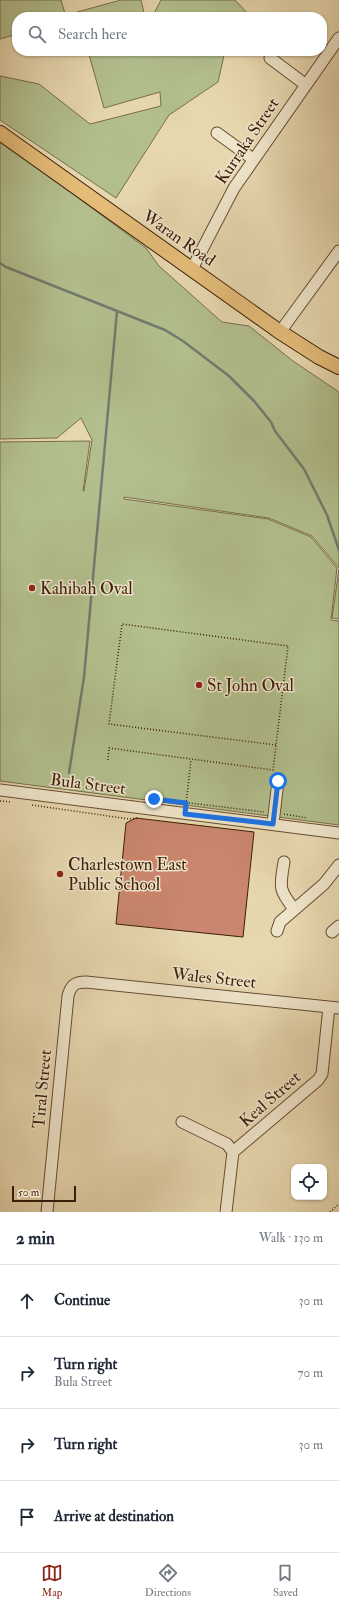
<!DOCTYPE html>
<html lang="en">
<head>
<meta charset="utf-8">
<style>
  :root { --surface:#fff; --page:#f6f6f7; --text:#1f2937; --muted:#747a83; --line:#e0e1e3; --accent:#8f2418 }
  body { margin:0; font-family:"IM FELL Double Pica",serif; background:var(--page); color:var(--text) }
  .controls { position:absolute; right:12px; bottom:12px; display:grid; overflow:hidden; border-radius:8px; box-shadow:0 1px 3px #0004 }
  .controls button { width:36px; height:36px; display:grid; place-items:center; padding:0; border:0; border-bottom:1px solid var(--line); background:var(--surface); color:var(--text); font:20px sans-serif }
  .scale { position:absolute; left:12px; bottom:10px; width:64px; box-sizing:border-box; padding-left:4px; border:2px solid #3c1e09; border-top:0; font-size:11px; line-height:14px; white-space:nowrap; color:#3c1e09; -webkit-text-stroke:3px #efe5cb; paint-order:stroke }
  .stop { position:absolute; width:12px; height:12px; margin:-9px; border:3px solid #1a73e8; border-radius:50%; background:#fff }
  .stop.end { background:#1a73e8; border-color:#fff; box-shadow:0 1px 4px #0008 }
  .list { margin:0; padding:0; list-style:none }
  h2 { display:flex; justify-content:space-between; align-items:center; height:52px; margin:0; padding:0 16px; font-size:17px }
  h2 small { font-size:13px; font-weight:400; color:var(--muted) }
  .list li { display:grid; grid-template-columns:26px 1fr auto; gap:12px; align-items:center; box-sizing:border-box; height:72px; padding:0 16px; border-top:1px solid var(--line) }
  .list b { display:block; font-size:15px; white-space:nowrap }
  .list p { margin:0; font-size:13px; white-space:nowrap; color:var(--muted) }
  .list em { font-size:13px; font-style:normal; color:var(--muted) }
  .icon { flex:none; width:22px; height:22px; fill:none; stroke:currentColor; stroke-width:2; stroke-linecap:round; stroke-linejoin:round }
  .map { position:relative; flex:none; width:339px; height:1212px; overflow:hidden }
  .search { position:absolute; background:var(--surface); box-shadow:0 1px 3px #0004; left:12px; right:12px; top:12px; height:44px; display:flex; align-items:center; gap:10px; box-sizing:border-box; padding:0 14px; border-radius:16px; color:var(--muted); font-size:15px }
  .sheet { height:340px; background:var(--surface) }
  nav { display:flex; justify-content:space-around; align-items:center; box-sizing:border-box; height:56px; border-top:1px solid var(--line); background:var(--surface); font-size:11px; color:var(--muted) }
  nav a { display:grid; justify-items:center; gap:2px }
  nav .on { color:var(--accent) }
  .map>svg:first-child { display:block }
  .green { fill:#b2bf8d; stroke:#776e4b }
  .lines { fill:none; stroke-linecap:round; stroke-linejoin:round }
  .stream { stroke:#747a70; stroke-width:2.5 }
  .building { fill:#ca866e; stroke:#3c1e09 }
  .minor-casing { stroke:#674c32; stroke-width:13 }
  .major-casing { stroke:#3c1e09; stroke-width:16 }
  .path { stroke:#3c1e09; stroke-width:1.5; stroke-dasharray:1 2; stroke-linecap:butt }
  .minor { stroke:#efe5cb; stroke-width:11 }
  .major { stroke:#e4bc78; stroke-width:14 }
  .route { stroke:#1a73e8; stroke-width:5 }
  .poi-dot { fill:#8f2418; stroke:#efe5cb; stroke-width:1.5 }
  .labels { text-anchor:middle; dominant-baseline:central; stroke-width:3; stroke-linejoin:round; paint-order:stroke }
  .street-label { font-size:17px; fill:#3c1e09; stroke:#efe5cb }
  .poi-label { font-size:17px; fill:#3c1e09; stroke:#efe5cb; text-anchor:start }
</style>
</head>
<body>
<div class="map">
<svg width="339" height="1212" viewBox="0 0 339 1212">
  <rect width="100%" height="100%" fill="#e7d7af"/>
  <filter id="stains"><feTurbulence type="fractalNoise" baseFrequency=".005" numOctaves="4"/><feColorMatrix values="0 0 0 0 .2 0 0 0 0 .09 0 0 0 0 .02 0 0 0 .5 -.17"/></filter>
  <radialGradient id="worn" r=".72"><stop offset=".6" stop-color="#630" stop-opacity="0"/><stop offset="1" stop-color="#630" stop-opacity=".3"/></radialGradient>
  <path class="green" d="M0 0H61L66 17H17V34L0 39Z
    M121 0H141L145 17H79L77 12Z
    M161 0H235L251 17H152Z
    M88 51H225L218 82 169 115 116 198 0 120V76L39 84 90 124 161 106 160 92 104 108Z
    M0 142 38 168 146 248 159 266 222 322 249 326 293 361 339 392V568L312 536 269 518 124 497V499L268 519 311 537 337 568 331 620 339 621V825L0 781V442L90 441 83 491H84L92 440 81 418 57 438 0 439Z
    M339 569V619L332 618Z"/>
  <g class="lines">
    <path class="stream" d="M0 263 6 267 165 330 183 341 229 376 254 401 271 422 275 431 304 469 327 515 339 550
      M69 773 84 677 117 311"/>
  </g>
  <path class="building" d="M136 818 254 832 243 937 116 924 126 823Z"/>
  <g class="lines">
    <g class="minor-casing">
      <path id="minor" d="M270 58 306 85
        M217 133 253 159
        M192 269 234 188 339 38
        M280 332 339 251
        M0 790 339 833
        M273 824 278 781
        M284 862C280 887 278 889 294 909
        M277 931 280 922 324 884 339 865
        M332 932 339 926
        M182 1122 227 1144 233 1152
        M47 1212 68 996C71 985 75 982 86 982L339 1008
        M226 1212 233 1152 318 1080 322 1074 329 1007"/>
    </g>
    <g class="major-casing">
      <path id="major" d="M0 133 280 332 319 357 339 367"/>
    </g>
    <path class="path" d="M108 760 109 748 273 770 288 646 122 624 109 724 276 745
      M73 788 79 789
      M165 800 264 812
      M0 801 12 802
      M186 804 191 760
      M32 805 129 819 137 818
      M284 814 307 818
      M330 1212 339 1204"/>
    <use href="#minor" class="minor"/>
    <use href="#major" class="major"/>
  </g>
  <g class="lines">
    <path class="route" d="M154 799 186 803 185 814 273 824 278 781"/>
  </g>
  <g class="poi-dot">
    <circle cx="32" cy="588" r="4"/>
    <circle cx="199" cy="685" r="4"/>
    <circle cx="60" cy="874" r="4"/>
  </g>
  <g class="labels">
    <g class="street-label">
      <text transform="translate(247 141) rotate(-56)">Kurraka Street</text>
      <text transform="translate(179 238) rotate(35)">Waran Road</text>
      <text transform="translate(88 784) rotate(7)">Bula Street</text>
      <text transform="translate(214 978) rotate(6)">Wales Street</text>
      <text transform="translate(42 1089) rotate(-85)">Tiral Street</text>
      <text transform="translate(270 1099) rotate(-41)">Keal Street</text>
    </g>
    <g class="poi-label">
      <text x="40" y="588">Kahibah Oval</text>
      <text x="207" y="685">St John Oval</text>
      <text x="68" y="864">Charlestown East<tspan x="68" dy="20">Public School</tspan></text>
    </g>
  </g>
  <rect width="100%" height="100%" filter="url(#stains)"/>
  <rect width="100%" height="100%" fill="url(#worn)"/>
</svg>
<div class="controls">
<button><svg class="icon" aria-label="locate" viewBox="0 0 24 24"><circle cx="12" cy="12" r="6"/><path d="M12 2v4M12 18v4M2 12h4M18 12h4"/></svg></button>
</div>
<div class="scale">50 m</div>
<div class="stop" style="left:278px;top:781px"></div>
<div class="stop end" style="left:154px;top:799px"></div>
<div class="search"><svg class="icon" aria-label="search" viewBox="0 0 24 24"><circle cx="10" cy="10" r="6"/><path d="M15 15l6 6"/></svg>Search here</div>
</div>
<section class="sheet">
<h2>2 min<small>Walk · 130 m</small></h2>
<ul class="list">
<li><svg class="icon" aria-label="ahead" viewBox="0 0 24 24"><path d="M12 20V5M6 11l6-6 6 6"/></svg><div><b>Continue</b></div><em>30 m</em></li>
<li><svg class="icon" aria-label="right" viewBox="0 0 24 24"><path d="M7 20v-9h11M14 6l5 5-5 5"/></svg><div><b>Turn right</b><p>Bula Street</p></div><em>70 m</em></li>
<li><svg class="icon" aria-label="right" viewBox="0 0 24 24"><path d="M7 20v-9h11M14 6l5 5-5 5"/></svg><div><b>Turn right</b></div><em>30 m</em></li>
<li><svg class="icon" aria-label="arrive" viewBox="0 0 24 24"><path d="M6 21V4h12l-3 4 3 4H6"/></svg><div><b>Arrive at destination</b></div></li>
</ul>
</section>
<nav>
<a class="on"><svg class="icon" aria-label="map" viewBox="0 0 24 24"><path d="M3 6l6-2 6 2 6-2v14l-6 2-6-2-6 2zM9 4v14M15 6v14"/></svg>Map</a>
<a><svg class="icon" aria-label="directions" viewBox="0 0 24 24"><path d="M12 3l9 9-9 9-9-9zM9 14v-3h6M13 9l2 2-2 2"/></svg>Directions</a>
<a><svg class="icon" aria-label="saved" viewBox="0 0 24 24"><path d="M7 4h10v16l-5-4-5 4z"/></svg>Saved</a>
</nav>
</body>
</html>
